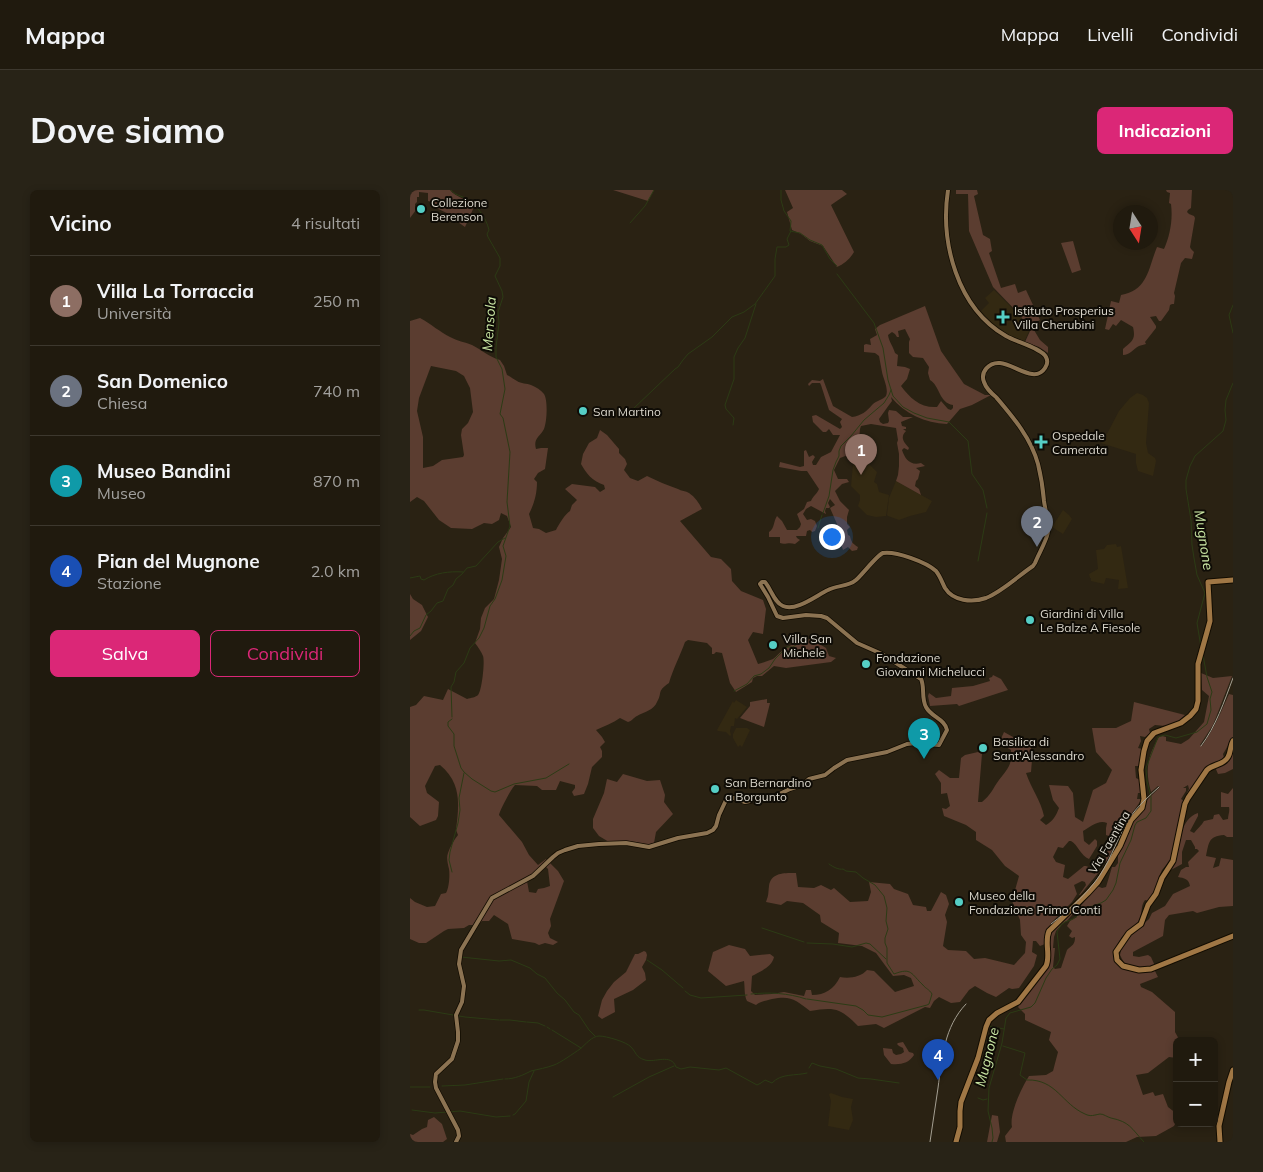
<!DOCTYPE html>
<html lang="it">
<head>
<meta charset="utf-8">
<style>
  :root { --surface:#201a0e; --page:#282317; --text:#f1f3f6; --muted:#a2a19e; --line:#3d382e; --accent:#db2777 }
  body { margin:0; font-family:Mulish,sans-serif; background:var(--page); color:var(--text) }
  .controls { position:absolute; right:15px; bottom:15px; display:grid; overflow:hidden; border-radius:8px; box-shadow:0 2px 8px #0003 }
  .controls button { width:45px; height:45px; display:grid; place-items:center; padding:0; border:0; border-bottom:1px solid var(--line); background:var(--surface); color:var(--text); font:25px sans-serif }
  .compass { position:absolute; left:703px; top:15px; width:45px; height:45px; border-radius:50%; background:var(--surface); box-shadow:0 2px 8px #0003; rotate:168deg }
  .you { position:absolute; left:421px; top:346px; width:18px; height:18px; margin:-12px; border:4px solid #fff; border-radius:50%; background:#1a73e8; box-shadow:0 0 0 8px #1a73e833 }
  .badge { display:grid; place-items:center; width:32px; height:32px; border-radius:50%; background:var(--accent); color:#fff; font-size:16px; font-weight:700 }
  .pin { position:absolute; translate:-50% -41px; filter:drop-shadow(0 1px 2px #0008) }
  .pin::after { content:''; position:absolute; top:26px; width:18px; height:15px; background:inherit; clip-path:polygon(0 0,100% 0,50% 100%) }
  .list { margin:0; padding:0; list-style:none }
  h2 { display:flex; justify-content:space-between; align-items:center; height:65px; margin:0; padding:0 20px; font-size:21px }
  h2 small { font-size:16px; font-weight:400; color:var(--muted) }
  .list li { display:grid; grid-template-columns:32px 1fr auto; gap:15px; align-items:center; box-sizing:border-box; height:90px; padding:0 20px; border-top:1px solid var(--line) }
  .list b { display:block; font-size:19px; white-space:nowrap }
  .list p { margin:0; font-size:16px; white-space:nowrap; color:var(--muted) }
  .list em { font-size:16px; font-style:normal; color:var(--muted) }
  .actions { display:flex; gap:10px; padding:15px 20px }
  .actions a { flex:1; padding:11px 0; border:1px solid var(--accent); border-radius:8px; text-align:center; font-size:18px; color:var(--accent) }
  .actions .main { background:var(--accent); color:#fff }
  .map { position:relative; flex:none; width:823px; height:952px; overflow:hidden; border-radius:8px }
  header { display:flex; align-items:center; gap:30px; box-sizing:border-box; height:70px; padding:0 25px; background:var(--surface); border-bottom:1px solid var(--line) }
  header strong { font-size:24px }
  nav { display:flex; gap:28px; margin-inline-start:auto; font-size:18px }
  .intro { display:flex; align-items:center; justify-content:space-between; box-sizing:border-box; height:120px; padding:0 30px }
  h1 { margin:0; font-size:35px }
  .button { padding:12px 22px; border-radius:8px; background:var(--accent); color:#fff; font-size:18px; font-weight:700 }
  main { display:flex; gap:30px; padding:0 30px }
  aside { flex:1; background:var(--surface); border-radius:8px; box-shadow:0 2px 8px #0003 }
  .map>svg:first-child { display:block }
  .built { fill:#332912 }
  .green { fill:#5b3d30; fill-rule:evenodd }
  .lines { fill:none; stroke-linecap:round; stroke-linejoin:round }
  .stream { stroke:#2c3b15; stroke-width:1 }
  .secondary-casing { stroke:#120c01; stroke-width:5.5 }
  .primary-casing { stroke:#120c01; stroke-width:7 }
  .secondary { stroke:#8c7352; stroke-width:4 }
  .primary { stroke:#a07745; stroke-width:5 }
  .rail { stroke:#a49f92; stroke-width:1 }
  .poi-dot { fill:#55cec5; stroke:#0f0c06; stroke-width:2 }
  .labels { text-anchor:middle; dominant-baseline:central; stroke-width:4; stroke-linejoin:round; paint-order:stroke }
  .poi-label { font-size:12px; fill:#dcd8cd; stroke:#0f0c06; text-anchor:start }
  .street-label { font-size:12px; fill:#dcd8cd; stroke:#0f0c06 }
  .water-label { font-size:14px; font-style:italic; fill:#cae7a4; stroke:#0f0c06 }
</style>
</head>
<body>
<header>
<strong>Mappa</strong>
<nav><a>Mappa</a><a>Livelli</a><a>Condividi</a></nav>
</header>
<div class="intro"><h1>Dove siamo</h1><a class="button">Indicazioni</a></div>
<main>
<aside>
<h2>Vicino<small>4 risultati</small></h2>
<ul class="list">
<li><span class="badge" style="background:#8d6e63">1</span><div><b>Villa La Torraccia</b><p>Università</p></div><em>250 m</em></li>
<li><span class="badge" style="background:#6b7280">2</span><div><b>San Domenico</b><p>Chiesa</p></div><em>740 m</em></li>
<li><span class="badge" style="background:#0f9aa8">3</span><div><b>Museo Bandini</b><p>Museo</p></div><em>870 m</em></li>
<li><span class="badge" style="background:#1a4fb4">4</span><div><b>Pian del Mugnone</b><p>Stazione</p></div><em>2.0 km</em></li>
</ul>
<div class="actions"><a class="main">Salva</a><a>Condividi</a></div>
</aside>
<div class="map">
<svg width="823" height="952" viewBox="0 0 823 952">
  <rect width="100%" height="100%" fill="#2a2213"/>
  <path class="built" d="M584 100 610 126 619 141 614 152 602 147 583 134 571 121 579 113 575 108Z
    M727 203 733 205 737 208 739 213 736 253 738 263 745 268 746 271 743 286 728 281 726 273V264L691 253 698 242 709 221 720 208Z
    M452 267 467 282 464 292 467 294 469 302 479 305 476 326 466 327 457 325 448 316 450 310V305L441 296 443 274Z
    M486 291 522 311 516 322 500 326 489 330 478 326 477 325 479 308Z
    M653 320 659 325 662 329 653 344 642 337Z
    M706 354 707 357 711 356 718 398 708 399 709 390 696 388 694 394 681 391V388H680L679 384 688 379 686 360 694 359 697 355Z
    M326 510 337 517 327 529 325 528 324 536H321L320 541 321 545 320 546 316 542 308 541 307 540 323 511 324 513Z
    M326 538H337L340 540 332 557 330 555 328 557 323 548V544Z
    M421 903 432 907 443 909 441 917 443 930 439 940 418 936 421 911 419 904Z"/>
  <path class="green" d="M0 0H40C46 8 58 8 64 17L55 37 42 28 41 25 22 16V12L18 11V3L9 2V7H7V12L5 14V19L6 20 0 28Z
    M203 0H244L238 11Z
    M375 0H432L437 4 421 15 444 62C440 69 434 74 427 77L413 56 400 51 391 44 382 40 377 22 383 18Z
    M546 0H567L568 4 564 6 573 45 580 49 582 61 579 63 591 98 605 94 608 103 616 100 630 130 621 135 630 150 638 157V163L629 157 615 152 620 141 610 125 583 97 559 41 558 4H546Z
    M756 0H782L781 18 778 20 777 22 779 24 784 26 785 28 780 57 781 59 784 62 782 69 775 68 771 73 764 103 765 106 764 114H762L760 115 759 120 751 131H749L746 126 740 127 746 136V138L735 152 736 154C734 155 731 155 729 156 723 159 720 165 713 165V159C722 151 726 150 723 137L711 130 706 136 703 134 699 140 695 139 701 111 709 113 711 105C738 100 738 79 747 57L754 59C760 45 763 30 761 14L759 13 760 3 757 2Z
    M663 51 671 80 662 83 651 53Z
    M515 116 531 161 554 194 575 205H581L562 215 550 219 537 234C515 233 495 224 481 207L482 211 479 215 469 229 470 232 473 234 478 233 479 231 478 223 479 220 486 221 493 227H503L491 232 492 236 496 237V239H493L496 241C489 248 495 253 499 258L498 260 494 258 492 260C495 269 500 276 511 273L515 276 506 278 510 281 508 289 506 291 505 296 509 299 511 305 486 291 488 285 489 276V264L487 253 488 250 486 238 461 234 451 236 450 239 449 250 454 249 442 263 440 262 438 265 430 268 424 280 428 289H437L439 292 432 294 425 301 430 311 439 320 437 327V334L440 337 437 340 438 345 440 346C441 352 443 354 448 357L447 360 442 361 438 357 433 360 430 351 427 348 428 344 425 339 427 334 420 318 425 315 420 309 418 313 420 317 419 318H416L415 321 416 324 401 316 396 319 393 324 397 330 401 329 405 331 407 336 405 341 402 342 400 340 397 341 396 346H386L387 348 390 350 385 354C378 352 375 355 370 353V347H359V342C365 338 363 332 367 326L372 331 377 340H387L390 337 391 334 387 324 394 319 397 312 401 311C403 306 407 304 409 299L397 281H391L369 277 370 272 390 277 394 276V261L396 260 399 267 403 265 405 267 402 272 403 275H406L411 267 421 262 430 245H423L419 239 416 242H413L403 232 402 226 406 225 430 239 432 237 430 232 432 229 419 220 411 195 410 193H402L399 196 398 194 402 190 410 191 413 189 423 216 442 227C451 226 457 221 462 215 465 211 473 210 476 206 479 199 473 188 472 182 471 177 470 171 469 166L465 163 454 162V155L456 154 461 155 460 149 467 145 465 139 470 135ZM495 139 500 149 499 152V163L503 167 513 168 519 177 518 183 520 190C530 196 529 213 543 215V218L541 220 538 219 531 211 527 217C510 218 500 208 491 196L497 189 500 179 495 177 487 176 488 165 485 163C483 156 479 152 478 145L482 142 485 144 487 147H489L488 141Z
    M10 128C21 134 30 142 40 147 47 151 55 152 62 155 72 160 79 167 90 170L94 176 97 185C101 187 103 189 107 191 111 194 117 193 121 195 126 197 131 200 134 204 138 210 137 232 134 239 130 247 123 248 126 259L131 258H138L135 279 128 283 124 289 127 292C127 304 124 314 119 324L123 338 129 339 136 343 146 340C149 334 155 324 160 321L162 315 167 310 155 299 162 294 185 297 190 302 195 299 194 295C182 291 176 283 171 274L173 264 179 253 187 248 190 240 197 245 209 259V263L215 269 217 274 214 280 220 288 228 291 237 286C247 291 257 295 268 299 271 301 276 301 279 303 285 307 289 313 292 319L270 331 301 367 311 369 321 379 322 391 331 401 353 410 356 419 353 444 343 442 338 450 348 474C352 473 358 471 363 469 366 467 369 463 372 461 379 455 392 450 401 449L416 458 419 466 426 468 421 472 376 478 364 476 352 486H347L343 488 342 492 326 502 320 493 312 463 306 462 304 464H302V458L297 453 278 450 275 452C270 466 263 479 259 493 246 502 253 502 247 512 244 520 234 522 227 526 223 528 222 531 218 532L210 528C203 533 194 536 186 540L192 547 195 552 190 557 192 561V567L182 577 178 594 174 604 164 606 162 602 165 598V595L150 591 146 600H132L127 596 105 595C101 599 90 620 89 625L112 652 119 665 128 675 136 669 148 681 154 691 140 729 141 736 138 743 140 748 148 752 143 755 135 753 129 755 125 753 102 749 98 734 84 725 79 731H72L68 735H59L54 738 38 739 34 741 16 753H9L0 749V708L5 712 17 717 25 716 31 704 36 703C39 698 40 686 39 679 38 674 36 668 38 663 40 657 44 650 48 645L46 640C49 615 52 593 30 575L25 576 15 596 17 603 29 612 28 626 26 630 10 636 0 627V517L6 515 14 506 33 510 38 499 57 509C61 508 66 507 68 505 72 501 75 471 73 466 71 461 68 457 65 453L70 439 71 428 75 418 84 409 89 390 92 369 89 357 93 348 101 337 97 326 91 323 89 330 82 334 74 333 62 339 41 338 29 330 14 311 7 307 0 312V131ZM21 176 46 181 54 186 60 198 63 222 58 233 52 239 51 245 54 265 53 267 32 270 23 276 13 278V247L7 221 9 208ZM136 677 138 679 140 696 134 698 128 699 126 703 119 702 117 691 128 685Z
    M0 404 3 409 12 415 18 427 11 441 0 450Z
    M791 483 803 488 822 486 803 535 790 555 792 556C804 539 811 522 819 504L823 505V547C819 552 817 558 813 564L814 568 813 569 800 575 797 578 779 604 777 603 779 599 778 595 773 598H776V601L771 609 774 611 762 668 752 680 748 689V693L739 711 735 710C730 716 733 725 728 732 726 736 721 737 719 740 711 746 707 754 704 764L712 778C724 783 733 783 745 781L748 787 730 794 731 797 742 802 765 822V842L770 851H767V868L759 867 738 883 726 885 733 905 743 902 745 906 753 904 758 917 767 924V930L764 936 746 946 727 947 716 952H596L595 946 602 937C599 924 612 897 619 886L636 885 643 881 648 862 639 850 641 842 615 830V824L608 817 637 776 640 746 642 741 675 709 657 731 653 733 646 741 644 747 643 758H645L643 777 645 779 651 778 657 760C662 755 665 755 665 747L662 748 659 746 662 741 657 736 660 731 667 727 665 723 687 696 692 698 696 697 702 677H705L708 673V664L716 651 719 637 735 612 750 597 748 596 741 602C735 581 737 567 749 547L752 546 756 547V551L771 554 779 549 794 532 799 506 792 500Z
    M583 485 591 489 598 500 549 516 547 514 520 516 518 506 519 503 526 508 541 506 542 498 563 496 580 491 579 488 582 487Z
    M357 509V513H360L354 537 330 528 340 516V512Z
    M724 512 775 525C763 536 760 537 745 535L739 539 740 543 735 547 730 546 731 551 728 558 732 559 730 576H725L726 588 730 590 732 603H728L727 609H732L715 633 696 673 695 669 698 664 697 657 702 647 696 645V638L697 633C689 629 680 637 673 641L674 651 679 655 685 649 687 651V656L679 669C671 666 668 655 661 651H659L653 658 648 657 643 667 646 672 655 675 653 687 658 689 674 676H676L681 678 682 683 685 684 686 682H689L670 705H669L676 695 675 692 672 691 664 695 667 704 662 712 640 734 641 737 635 754 630 756 626 751H623L622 762 627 765 624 776 609 798 602 799 599 798 586 807 577 803 565 796 559 800 550 812 541 813 529 807 524 811 520 818 515 817 474 838 466 834 448 836C430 818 425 817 400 821 386 810 381 805 362 809 355 811 351 811 346 815L337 811C334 805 335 798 334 791L316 796 298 781 303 762 319 755 335 759 340 766 360 764 364 767C362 777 351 781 342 786L341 801 345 805 362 804 374 802 394 806 396 800H401L402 805C415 805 424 799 430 787 439 789 451 787 457 780L464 781 485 802 504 796 501 788 494 785 483 786 466 763 452 756 428 753 429 743 411 732 410 725 393 713 377 711 371 715 356 712C359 704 358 704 359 696 361 682 375 683 386 683L388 697 404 698 411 695 421 700 424 698 440 712 458 711 461 702 459 692 480 694 484 699 498 704 503 715 516 717 517 721H521L531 702 536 705 539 714 535 725 537 732 533 756 538 760 556 761 564 769 575 768 604 775 615 763 616 752 611 745 610 730 602 711 609 686 595 676 582 660 566 650V642L556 635 534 626 532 618 536 619 540 616 537 603 531 604V593L525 584 529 580 540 588H549L551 568 555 565 568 562 572 564 568 612H572C581 605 583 598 589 590 598 578 602 576 601 560L589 553 594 542 621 557 622 570 621 582 616 583C621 598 631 611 634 626L630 630 636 635C643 631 646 626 649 618L643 610 639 595 658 596 663 603 665 627 673 632 683 600 696 593 702 580 686 562 682 538H706L721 531Z
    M823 555V579L815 583 808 584 805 577 814 574Z
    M213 584 237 591 250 590 255 605 254 612 263 624 246 642 244 653 237 655 199 652 189 646 183 638V629L194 603 197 589 207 592Z
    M823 598V647H817L814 645C798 646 799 653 796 666L806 668 803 678 809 676 811 668 823 670V716L809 717 787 723 783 721 759 725 755 730 753 746 723 762V766L729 767 738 765 741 767 745 776 736 778H727L715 774 712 769 710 765 712 756 716 750 739 729 742 723 755 716 763 704 780 696C779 689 774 688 768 687L771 680 776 677H779L778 672 789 661 787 659H785V657L781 650H776L772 662V674L759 681C762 676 765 672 766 667 771 651 770 629 788 623V626L780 641 784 643C787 639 792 635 794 631L803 629 804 625 809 624 813 630 818 629C818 625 820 621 819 617H811V602L818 604Z
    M234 761 236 762 237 765 236 770 232 777 235 783 236 790 223 800 204 809 205 822 192 829 188 826 192 810 197 801 204 792 216 782 225 764H228Z
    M493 852 499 862 503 863 504 865C499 873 491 875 481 874L474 865 473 858 482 859 483 863 486 865 491 864 494 862 493 858 489 856 487 854 488 853Z
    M582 925 588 926 590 942 587 952H577Z
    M24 927 32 934 37 949 33 952H0V944L3 945 12 939 17 937 18 930Z"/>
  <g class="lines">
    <path class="stream" d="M41 0C45 5 49 5 55 8 66 14 76 27 79 40L77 44 78 47 90 68V76L85 86 92 101 93 107 88 122 89 133 86 157V167L92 179 95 199 90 224 93 228 100 262 97 312 100 336 93 356 96 366 92 390 85 409 80 416 74 438 69 448 60 458 54 473 46 482 44 492 41 497 42 527
      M371 0V10L374 21 381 31 380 41 390 43 400 50 412 55 420 69 427 76
      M220 33 235 16 244 0
      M427 84 464 133 473 158 478 190 483 206 493 217 504 223 517 228 539 232 558 251 562 284 573 300 577 318
      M823 115 819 125 823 143
      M223 219 265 179 268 177 273 170 278 164 302 147 322 127 334 122 345 114 365 86V69L367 57H376L379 55 377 49 381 41
      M323 235 324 228 316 219 315 215 324 189V167L328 158 335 148 346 114
      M413 323 419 306 423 280 426 272 429 266V261L431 256 441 246 454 230 474 213 479 205 481 200
      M408 338 412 325
      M568 371 577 323
      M0 388 10 386 11 389 14 390C25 383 39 381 53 382
      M0 446 4 441 10 438 16 425 21 421 27 413 33 411 38 399 43 395 46 389 52 384 57 378 66 376 88 352 95 348
      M791 457 787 433 795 403 787 385 784 368 782 355 781 330 776 299V290L780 276 785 266 813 241 816 230 815 220 816 210 823 193
      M324 501 337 494 344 486 351 484 359 478 365 469 377 457H383L391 451
      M42 529 38 532V536L44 544V556L51 578 54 582 62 589 81 601 85 602 104 594 136 588 159 574
      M42 682 39 670 40 662 48 633 50 620 49 608 54 583
      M352 738 394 752
      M397 753 423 754 442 757 456 753 460 754 476 769
      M51 767 89 771 101 770 120 778 127 784 135 788 147 803 155 810 164 822 169 825 179 840 185 846
      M237 770 252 780 273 798
      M275 801 280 805 291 808 337 805
      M341 804C359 802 378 803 396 809
      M397 809 446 816 453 820 458 825 472 827 517 815 519 814 522 804C519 799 516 799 513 795 501 784 502 777 484 784L477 773V758L475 753V748L478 739 476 731 477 718 474 706 465 695 453 688 446 682 436 681 433 679C429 680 423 677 419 674
      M9 820H14L55 827 89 830
      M90 830H100L116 832
      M117 832 128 833 135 836
      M578 836 594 839
      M137 837 140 839
      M142 840 171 858
      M593 856 615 863 610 885 617 890C646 889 652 914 675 924 681 927 684 925 690 924 694 924 697 927 701 928 720 932 721 938 734 952
      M399 878 402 873 410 876 426 879 448 888 461 889 489 893
      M95 889C105 889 113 885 121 881 129 879 136 878 144 875 150 873 164 863 170 859 175 855 182 846 189 846 196 846 217 852 221 857 227 863 225 867 235 870 245 873 261 863 266 877L271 879 280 877 309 880 316 878 347 895 351 893 355 890 362 893C371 883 386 886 397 883
      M32 896 55 895 93 889
      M0 897H20
      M203 907 239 887 264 876
      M568 908 573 910 577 909
      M2 920 25 923 50 921 86 927 100 926
      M103 925 105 924 116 911 119 892 124 881
      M582 952 583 948 582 938 578 921 579 898 592 853 596 828 600 823 621 817 625 813 636 788 642 779 647 775 650 769 647 742 651 735 655 732 663 729 677 718 691 713 696 710 703 700 706 693 710 673 721 650 725 635 727 632 736 628 741 621V607L737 591 736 578 748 547 755 545 766 548 787 542 797 534 801 520 800 509 802 502 797 487 793 465"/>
    <g class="secondary-casing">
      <path id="secondary" d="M515 552 516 554 529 555 537 540C535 529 521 527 516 517 511 508 515 497 511 489L472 464 447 453 417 428 411 426 396 425 373 428 367 426 358 407 350 394 352 392H355C361 399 364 412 373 416 386 422 407 405 418 400 427 395 438 397 446 390 452 385 467 365 473 363 486 361 516 372 526 381 530 386 532 392 535 398 543 411 562 413 576 408 593 401 608 386 623 376L625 373C628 365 638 348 638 341 639 333 635 319 634 311 633 299 631 286 628 274 621 248 603 227 586 207 581 203 576 198 574 192 570 182 579 172 590 173 604 174 625 194 635 178 638 174 638 171 636 167 631 158 606 152 596 146 547 118 530 52 538 0
        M46 952 49 946 48 940 26 898 25 892 26 884 42 869 48 851V842L46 825 52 812 54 796 49 774 51 760 82 708 123 686 143 667 148 663 155 660 168 656 189 654 216 653 239 657 268 648 297 643 303 640 306 636 309 625 317 608H324L335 612 345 610 359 609 380 599 392 595 399 589 415 585 424 578 437 570 477 562 497 554 515 552 517 549 523 553"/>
    </g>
    <g class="primary-casing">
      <path id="primary" d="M823 551C820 556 821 562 818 567 814 575 803 574 797 580L778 608 775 614 763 671 752 688 746 704 738 715 731 734 719 743 706 762 707 770 713 776 729 780 741 779 823 746
        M546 952 550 937V921L551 912 568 868 576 837 579 830 587 823 608 812 636 776C641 765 634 753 639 741L678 703 688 692 710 656 721 630 732 618 734 609 731 580 734 561 737 551 744 543 771 533 780 526 786 519 788 511V474L797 442 800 431 798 392 823 390
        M810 952 809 936 819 892 823 880"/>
    </g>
    <use href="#secondary" class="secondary"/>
    <use href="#primary" class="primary"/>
    <path class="rail" d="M791 556C806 536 814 512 823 488
      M641 734C659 720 677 704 690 685 702 667 708 646 720 627 728 616 739 606 749 597
      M520 952C523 934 525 916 528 898 532 868 534 837 556 814"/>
  </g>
  <g class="poi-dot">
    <circle cx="11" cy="19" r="5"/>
    <path d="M590.5 119.5h5v5h5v5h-5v5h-5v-5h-5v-5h5z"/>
    <circle cx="173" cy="221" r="5"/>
    <path d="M628.5 244.5h5v5h5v5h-5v5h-5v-5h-5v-5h5z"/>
    <circle cx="620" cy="430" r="5"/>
    <circle cx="363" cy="455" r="5"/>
    <circle cx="456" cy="474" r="5"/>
    <circle cx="573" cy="558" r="5"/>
    <circle cx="305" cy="599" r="5"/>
    <circle cx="549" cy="712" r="5"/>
  </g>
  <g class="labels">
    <g class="poi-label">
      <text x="21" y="12">Collezione<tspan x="21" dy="14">Berenson</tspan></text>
      <text x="604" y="120">Istituto Prosperius<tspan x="604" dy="14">Villa Cherubini</tspan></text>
      <text x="183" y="221">San Martino</text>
      <text x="642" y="245">Ospedale<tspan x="642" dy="14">Camerata</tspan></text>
      <text x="630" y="423">Giardini di Villa<tspan x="630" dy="14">Le Balze A Fiesole</tspan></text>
      <text x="373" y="448">Villa San<tspan x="373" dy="14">Michele</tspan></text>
      <text x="466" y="467">Fondazione<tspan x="466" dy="14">Giovanni Michelucci</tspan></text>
      <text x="583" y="551">Basilica di<tspan x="583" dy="14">Sant'Alessandro</tspan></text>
      <text x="315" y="592">San Bernardino<tspan x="315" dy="14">a Borgunto</tspan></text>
      <text x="559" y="705">Museo della<tspan x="559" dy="14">Fondazione Primo Conti</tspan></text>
    </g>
    <g class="street-label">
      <text transform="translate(699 652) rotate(-60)">Via Faentina</text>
    </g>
    <g class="water-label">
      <text transform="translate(79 134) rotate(-86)">Mensola</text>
      <text transform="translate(794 350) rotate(81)">Mugnone</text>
      <text transform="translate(577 867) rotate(-76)">Mugnone</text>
    </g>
  </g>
</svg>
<div class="controls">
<button>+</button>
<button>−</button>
</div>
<svg class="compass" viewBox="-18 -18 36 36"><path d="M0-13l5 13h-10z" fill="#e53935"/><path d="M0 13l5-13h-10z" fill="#a2a19e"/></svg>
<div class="you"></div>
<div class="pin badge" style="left:451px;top:285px;background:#8d6e63">1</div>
<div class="pin badge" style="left:627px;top:357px;background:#6b7280">2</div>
<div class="pin badge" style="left:514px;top:569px;background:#0f9aa8">3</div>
<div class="pin badge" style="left:528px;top:890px;background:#1a4fb4">4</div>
</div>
</main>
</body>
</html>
